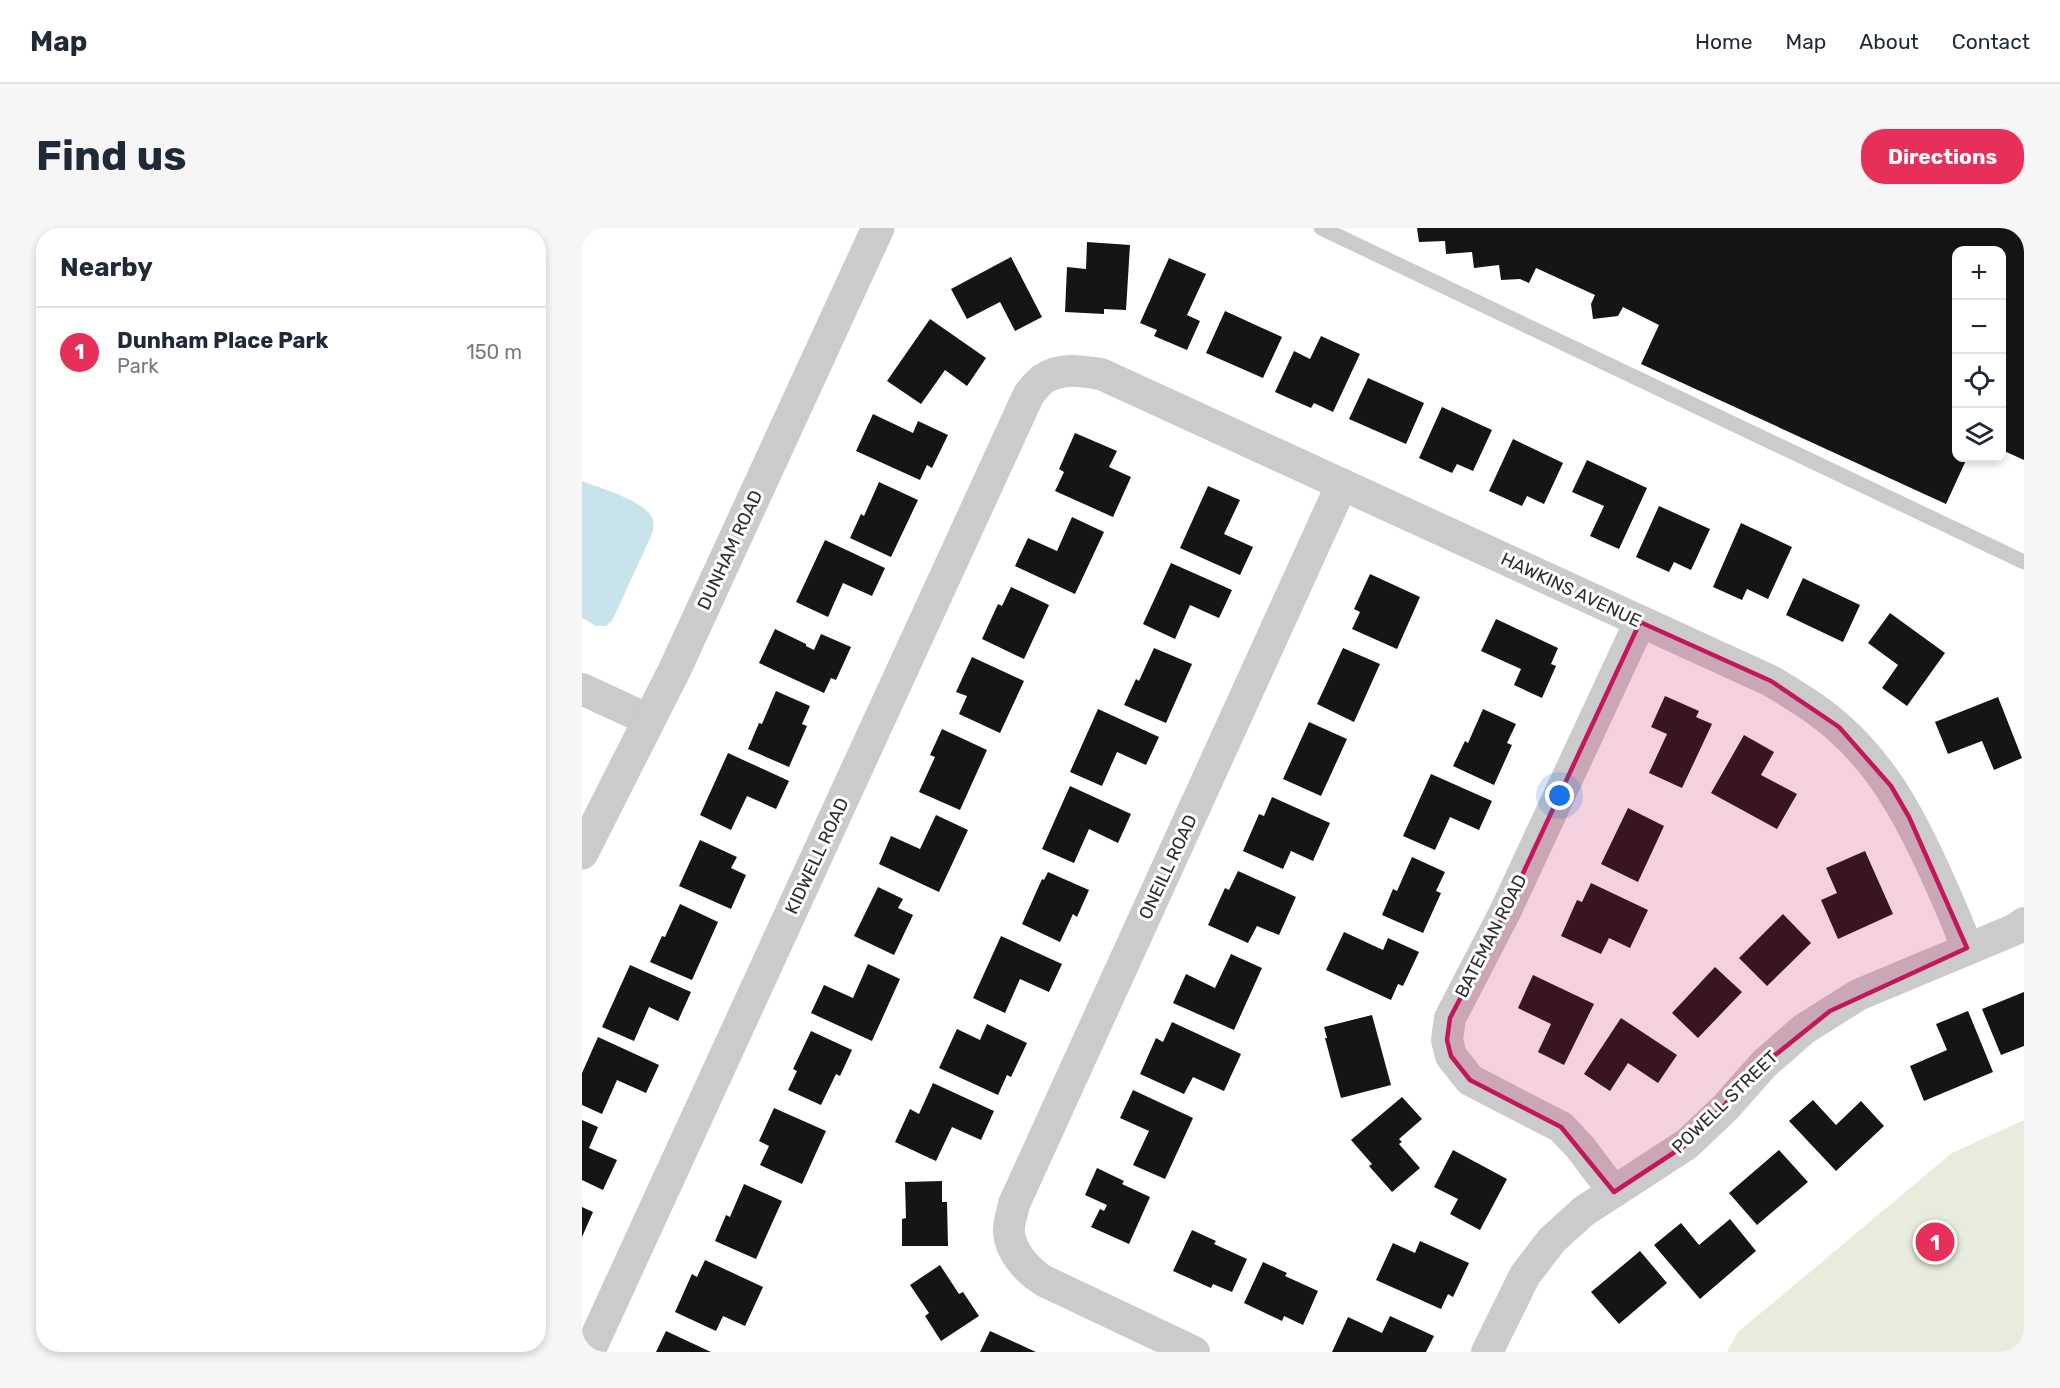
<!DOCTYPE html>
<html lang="en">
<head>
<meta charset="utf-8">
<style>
  :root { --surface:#fff; --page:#f6f6f7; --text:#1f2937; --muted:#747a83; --line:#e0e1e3; --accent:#e62f59 }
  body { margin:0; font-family:Rubik,sans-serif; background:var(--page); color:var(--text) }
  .controls { position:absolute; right:18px; top:18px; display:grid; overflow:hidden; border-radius:12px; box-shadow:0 3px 9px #0003 }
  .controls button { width:54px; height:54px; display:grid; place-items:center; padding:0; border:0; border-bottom:2px solid var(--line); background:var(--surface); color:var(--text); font:30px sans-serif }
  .you { position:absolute; left:978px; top:568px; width:21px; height:21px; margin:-15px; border:4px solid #fff; border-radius:50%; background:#1a73e8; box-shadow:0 0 0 9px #1a73e833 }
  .badge { display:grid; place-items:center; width:39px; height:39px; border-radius:50%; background:var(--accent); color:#fff; font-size:20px; font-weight:700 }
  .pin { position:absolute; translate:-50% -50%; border:3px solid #fff; box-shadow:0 2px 6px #0006 }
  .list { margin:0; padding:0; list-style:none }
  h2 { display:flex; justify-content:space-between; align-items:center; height:78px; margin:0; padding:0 24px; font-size:26px }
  h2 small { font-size:20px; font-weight:400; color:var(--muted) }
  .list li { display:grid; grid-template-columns:39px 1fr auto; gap:18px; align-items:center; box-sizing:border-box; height:90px; padding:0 24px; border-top:2px solid var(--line) }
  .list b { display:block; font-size:22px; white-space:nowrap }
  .list p { margin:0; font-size:20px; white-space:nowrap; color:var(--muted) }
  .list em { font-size:20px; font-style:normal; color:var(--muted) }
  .icon { flex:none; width:33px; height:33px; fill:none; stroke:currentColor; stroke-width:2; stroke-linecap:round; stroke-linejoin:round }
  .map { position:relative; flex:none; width:1442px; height:1124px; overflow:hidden; border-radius:24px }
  header { display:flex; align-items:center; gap:36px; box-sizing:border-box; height:84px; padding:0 30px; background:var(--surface); border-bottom:2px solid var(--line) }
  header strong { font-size:28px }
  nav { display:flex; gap:33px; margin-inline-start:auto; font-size:21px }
  .intro { display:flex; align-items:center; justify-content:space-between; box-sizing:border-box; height:144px; padding:0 36px }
  h1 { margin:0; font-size:42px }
  .button { padding:15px 27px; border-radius:24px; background:var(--accent); color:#fff; font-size:21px; font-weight:700 }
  main { display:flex; gap:36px; padding:0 36px }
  aside { flex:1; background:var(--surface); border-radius:24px; box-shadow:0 3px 9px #0003 }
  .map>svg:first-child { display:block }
  .green { fill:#e7ecdc }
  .water { fill:#c8e3ec }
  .building { fill:#151515 }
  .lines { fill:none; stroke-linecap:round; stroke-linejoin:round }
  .service { stroke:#cbcbcb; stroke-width:15 }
  .minor { stroke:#cbcbcb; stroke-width:32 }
  .tertiary { stroke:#cbcbcb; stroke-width:33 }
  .marked { fill:#c2185b; fill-opacity:0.2; stroke:#c2185b; stroke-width:4.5; stroke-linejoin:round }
  .labels { text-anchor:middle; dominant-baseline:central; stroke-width:6; stroke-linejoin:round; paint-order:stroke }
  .street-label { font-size:18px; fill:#2e2e2e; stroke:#fff }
</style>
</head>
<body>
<header>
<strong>Map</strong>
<nav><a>Home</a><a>Map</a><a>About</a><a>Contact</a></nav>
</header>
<div class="intro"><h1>Find us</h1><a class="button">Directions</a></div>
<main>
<aside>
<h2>Nearby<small></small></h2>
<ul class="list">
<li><span class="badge">1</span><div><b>Dunham Place Park</b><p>Park</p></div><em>150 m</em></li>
</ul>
</aside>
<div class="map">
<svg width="1442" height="1124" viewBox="0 0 1442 1124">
  <rect width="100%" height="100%" fill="#fff"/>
  <path class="green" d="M1442 892V1124H1145L1156 1104 1370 925Z"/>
  <path class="water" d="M0 253C19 261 64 272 71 292 72 297 71 302 70 306L30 393 24 398H14L0 390Z"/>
  <path class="building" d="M835 0H1442V232L1420 222V22H1374V230H1385L1364 276 1059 136 1077 97 1041 79 1036 88 1011 91 1009 76 1013 67 954 40 947 55 938 51 919 52 917 37 892 40 890 24 864 26 863 13 837 14Z
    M505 14 548 17 544 82 522 81V86L483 84 485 39 504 41Z
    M429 29 460 89 433 103 418 74 385 91 369 61Z
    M587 30 624 46 605 87 618 93 605 122 572 108 575 102 558 95Z
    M643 83 700 109 681 150 624 125Z
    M348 91 404 130 385 158 363 142 339 176 305 153Z
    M739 108 778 126 751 184 732 175 729 180 693 164 712 123 728 131Z
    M786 150 842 175 824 216 767 191Z
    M860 179 910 202 891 243 875 236 870 245 837 230Z
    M291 186 331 205 336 193 366 207 350 240 345 237 338 252 274 223Z
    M493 205 535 223 527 239 549 249 531 289 473 263 482 244 477 241Z
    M931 211 981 235 962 276 945 268 940 278 907 263Z
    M1005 232 1065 260 1037 321 1008 308 1022 278 990 264Z
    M297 254 336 272 309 329 268 310 279 286 282 288Z
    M626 258 658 272 642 306 671 319 658 347 598 320Z
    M1077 278 1128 301 1109 342 1092 334 1087 344 1054 329Z
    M490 289 522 304 493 366 433 338 446 310 475 323Z
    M1159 295 1210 319 1186 371 1165 361 1160 372 1131 359Z
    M243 312 303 340 290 368 261 355 246 389 214 374Z
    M589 335 650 362 637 390 608 377 593 411 561 396Z
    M788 346 838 369 815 421 770 401 778 384 772 381Z
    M1221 350 1278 377 1261 414 1204 387Z
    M429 359 467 377 442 431 400 411 416 376 420 378Z
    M1308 385 1363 425 1325 478 1300 460 1316 437 1286 415Z
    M914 391 976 420 969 436 974 438 960 470 932 457 939 441 899 423Z
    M193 401 224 416V418L232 422 239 406 269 419 254 452 249 450 242 465 177 435Z
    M572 420 610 436 584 495 542 477 554 451 557 453Z
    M761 420 798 436 772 494 735 476Z
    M390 429 442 453 418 505 377 486 385 468 374 464Z
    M194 463 228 478 220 496 225 498 207 539 166 521 177 495 180 496Z
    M1083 468 1117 483 1114 489 1130 496 1100 560 1067 545 1085 506 1069 499Z
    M1416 469 1440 530 1412 542 1400 513 1366 526 1353 494Z
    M516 481 577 509 564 537 535 524 520 558 488 544Z
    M901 481 934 496 925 515 930 517 912 557 871 538 883 513 886 515Z
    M727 494 765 511 739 568 701 551Z
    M360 501 405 522 378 582 337 564 353 529 348 527Z
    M1162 507 1192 524 1179 547 1215 566 1195 601 1129 565Z
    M146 525 207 553 194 581 165 568 149 602 118 587Z
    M849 546 910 573 897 602 868 589 853 622 821 608Z
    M488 558 549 586 536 615 507 601 492 635 460 621Z
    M690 569 748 595 731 633 709 623 701 641 661 623 677 586 682 588Z
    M1046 580 1082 598 1056 654 1019 636Z
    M354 587 386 602 357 664 297 636 309 608 338 621Z
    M118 612 155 629 149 640 164 647 149 681 97 658Z
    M1283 623 1311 686 1256 711 1239 672 1255 665 1244 640Z
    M830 629 863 644 854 663 859 665 841 705 800 687 811 661 815 663Z
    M656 643 714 669 697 707 675 698 666 715 626 697 643 660 647 662Z
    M466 644 507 662 495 689 491 686 478 714 440 696 460 651 462 652Z
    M1009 655 1066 682 1048 720 1027 710 1019 726 979 708 995 672 1000 674Z
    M296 659 321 671 316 680 331 687 312 727 272 708Z
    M98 676 136 694 110 752 68 734 80 708 83 709Z
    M1201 686 1229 715 1185 758 1157 730Z
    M762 704 801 722 806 710 837 724 821 758 816 756 809 772 744 742Z
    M419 708 480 736 467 764 438 751 423 785 391 770Z
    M649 726 680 740 652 802 591 775 604 746 633 760Z
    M286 736 318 751 290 813 229 785 242 757 271 770Z
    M48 737 109 764 96 793 67 779 52 813 20 799Z
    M1133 739 1160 764 1116 810 1090 785Z
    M951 747 1012 776 982 837 956 824 969 796 936 780Z
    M1442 764V818L1419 827 1400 781Z
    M1386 783 1411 844 1342 873 1328 838 1365 822 1354 796Z
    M790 787 809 857 759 870 743 810H745L742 799Z
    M1039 790 1095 827 1076 855 1046 835 1028 863 1002 846Z
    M590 794 659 826 642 863 611 849 602 866 558 846 574 810 581 814Z
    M405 796 445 815 429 849 425 847 416 867 357 840 375 801 398 812Z
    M229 803 270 822 258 848 254 846 239 877 206 862 215 843 211 841Z
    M16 809 77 837 64 865 35 852 20 886 0 877V845Z
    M351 855 412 883 399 912 370 899 354 933 313 914 328 881 337 886Z
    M551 862 611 890 583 951 551 937 567 903 538 890Z
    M820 869 840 891 817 911 820 914 817 916 838 940 810 964 787 938 790 936 769 912Z
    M1231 872 1254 897 1279 873 1302 898 1254 943 1207 893Z
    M192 880 244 903 220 956 178 937 187 918 177 913Z
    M0 892 16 899 7 920 35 932 21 962 0 952Z
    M871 922 925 951 898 1002 868 986 876 971 852 959Z
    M1197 922 1226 954 1175 997 1147 965Z
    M515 940 542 953 540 956 568 969 547 1016 509 999 518 981 522 983 525 977 503 967Z
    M360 953V974H365L366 1018H320V991L324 990 323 954Z
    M162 956 200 973 174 1031 133 1013 144 987 148 989Z
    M0 979 11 984 0 1009Z
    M1148 991 1174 1023 1118 1071 1072 1017 1099 995 1117 1017Z
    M610 1002 634 1013 632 1016 665 1031 650 1064 631 1056 629 1060 591 1043Z
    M838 1013 887 1035 871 1069 866 1066 859 1081 794 1052 811 1015 833 1025Z
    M1058 1023 1085 1055 1037 1096 1009 1064Z
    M123 1032 181 1059 163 1098 141 1088 134 1103 93 1084 110 1046 115 1049Z
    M681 1034 705 1045 703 1048 736 1063 721 1097 702 1088 700 1093 662 1075Z
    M358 1037 377 1066 381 1064 397 1088 359 1113 343 1088 347 1085 328 1057Z
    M808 1088 852 1108 844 1124H750L766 1089 800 1105Z
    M84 1103 129 1124H74Z
    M408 1103 454 1124H398Z"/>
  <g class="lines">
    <path class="service" d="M739 0 1442 334"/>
    <path class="minor" d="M0 461 67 492
      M1032 964 998 919 979 899 888 852 869 828 865 812 868 790 923 684 1058 394
      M7 1124 447 166C451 161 456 155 461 151 478 139 500 143 519 146L1189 453C1212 467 1236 481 1257 500 1298 536 1324 582 1347 631 1361 661 1374 690 1385 720
      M612 1124 462 1053C446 1043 428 1024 427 1004 426 995 431 984 432 976L760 256
      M905 1124 943 1047 970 1012 1002 983 1105 916 1143 880 1182 836 1222 801 1276 767 1434 701 1442 695"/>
    <path class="tertiary" d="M0 625 93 441 296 0"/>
  </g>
  <path class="marked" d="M1058 394 1189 453 1257 499 1309 558 1327 589 1385 720 1248 783 1182 836 1105 916 1032 964 979 899 888 852 869 828 865 812 868 790 923 684Z"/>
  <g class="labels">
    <g class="street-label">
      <text transform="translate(148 322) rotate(-65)">DUNHAM ROAD</text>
      <text transform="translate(989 362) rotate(25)">HAWKINS AVENUE</text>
      <text transform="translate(235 628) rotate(-65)">KIDWELL ROAD</text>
      <text transform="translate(586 639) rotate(-65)">ONEILL ROAD</text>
      <text transform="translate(909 708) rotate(-63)">BATEMAN ROAD</text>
      <text transform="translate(1143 874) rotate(-44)">POWELL STREET</text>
    </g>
  </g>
</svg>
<div class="controls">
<button>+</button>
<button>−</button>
<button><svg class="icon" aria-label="locate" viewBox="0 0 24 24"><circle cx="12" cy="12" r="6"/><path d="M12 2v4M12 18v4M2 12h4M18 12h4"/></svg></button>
<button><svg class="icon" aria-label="layers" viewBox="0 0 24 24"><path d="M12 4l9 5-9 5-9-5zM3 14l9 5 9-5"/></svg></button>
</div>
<div class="you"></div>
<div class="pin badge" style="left:1353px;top:1014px">1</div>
</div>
</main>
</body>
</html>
